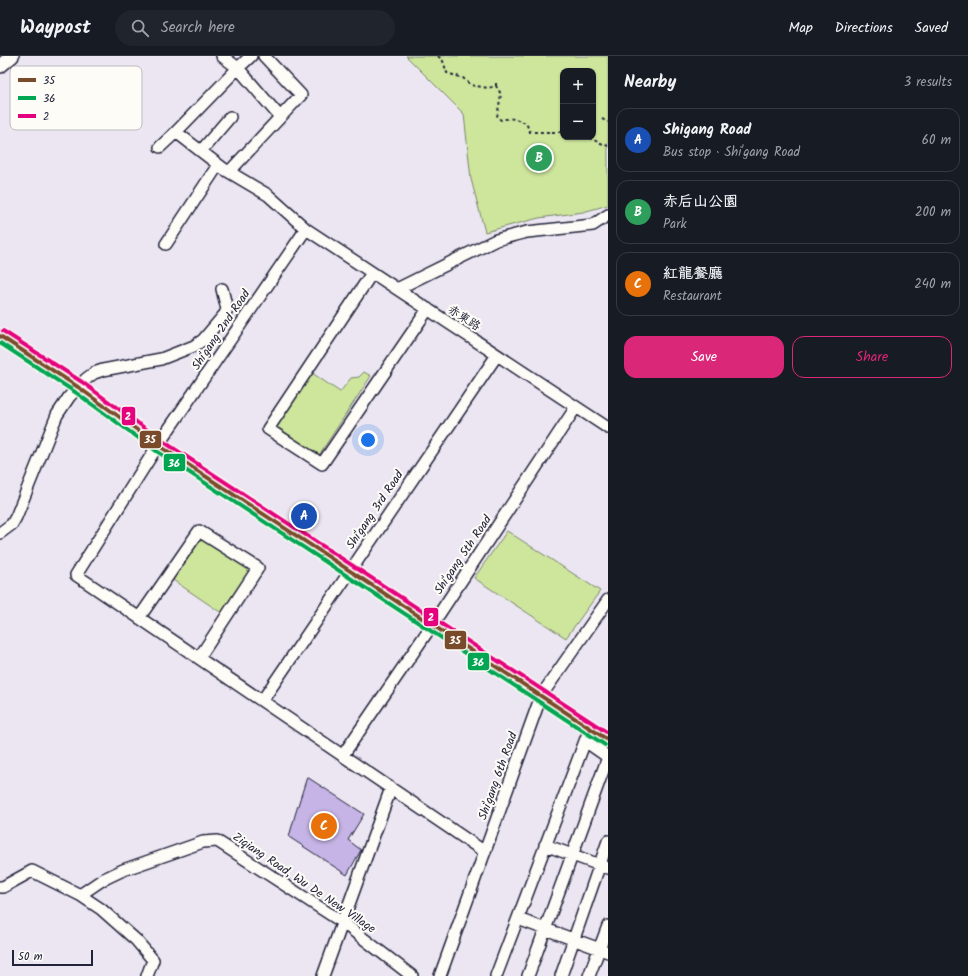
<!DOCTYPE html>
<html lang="en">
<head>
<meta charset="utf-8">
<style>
  :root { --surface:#171b24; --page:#20242c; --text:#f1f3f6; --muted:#9ea1a6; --line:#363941; --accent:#db2777 }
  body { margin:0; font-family:Kalam,"LXGW WenKai TC",sans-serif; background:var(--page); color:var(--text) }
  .controls { position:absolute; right:12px; top:12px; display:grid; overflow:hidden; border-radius:8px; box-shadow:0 1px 3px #0004 }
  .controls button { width:36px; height:36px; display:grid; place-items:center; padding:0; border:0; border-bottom:1px solid var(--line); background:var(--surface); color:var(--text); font:20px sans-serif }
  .scale { position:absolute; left:12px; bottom:10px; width:81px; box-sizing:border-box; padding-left:4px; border:2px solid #22223b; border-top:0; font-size:11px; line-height:14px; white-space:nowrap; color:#22223b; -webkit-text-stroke:3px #fdfcf7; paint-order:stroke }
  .you { position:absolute; left:368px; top:384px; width:14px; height:14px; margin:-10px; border:3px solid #fff; border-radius:50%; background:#1a73e8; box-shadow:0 0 0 6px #1a73e833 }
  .badge { display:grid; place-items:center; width:26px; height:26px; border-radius:50%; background:var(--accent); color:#fff; font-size:13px; font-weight:700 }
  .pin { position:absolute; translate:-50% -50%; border:2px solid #fff; box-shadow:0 1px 4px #0006 }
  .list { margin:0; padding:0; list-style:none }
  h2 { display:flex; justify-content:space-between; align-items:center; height:52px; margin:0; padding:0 16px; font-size:17px }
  h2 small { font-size:13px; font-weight:400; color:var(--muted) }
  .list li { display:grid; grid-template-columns:26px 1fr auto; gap:12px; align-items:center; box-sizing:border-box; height:64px; margin:0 8px 8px; padding:0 8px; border:1px solid var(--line); border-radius:12px }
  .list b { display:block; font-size:15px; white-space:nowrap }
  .list p { margin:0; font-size:13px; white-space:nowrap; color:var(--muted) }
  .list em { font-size:13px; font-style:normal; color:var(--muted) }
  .actions { display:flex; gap:8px; padding:12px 16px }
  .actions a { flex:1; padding:9px 0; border:1px solid var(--accent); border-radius:12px; text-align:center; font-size:14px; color:var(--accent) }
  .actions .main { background:var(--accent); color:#fff }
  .icon { flex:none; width:22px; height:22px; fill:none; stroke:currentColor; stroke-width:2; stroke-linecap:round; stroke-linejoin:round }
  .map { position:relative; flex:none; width:608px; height:920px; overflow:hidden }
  header { display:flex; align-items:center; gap:24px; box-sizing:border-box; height:56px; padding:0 20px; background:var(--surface); border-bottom:1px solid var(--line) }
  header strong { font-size:19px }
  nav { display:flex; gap:22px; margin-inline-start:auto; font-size:14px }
  .search { width:280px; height:36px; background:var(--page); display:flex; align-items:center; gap:10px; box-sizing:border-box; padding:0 14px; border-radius:22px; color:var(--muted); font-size:15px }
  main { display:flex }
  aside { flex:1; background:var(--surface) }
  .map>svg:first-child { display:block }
  .green { fill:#cde69c; stroke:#78846c; fill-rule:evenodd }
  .building { fill:#c5b4e5; stroke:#22223b }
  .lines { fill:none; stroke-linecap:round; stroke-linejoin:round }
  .minor-casing { stroke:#22223b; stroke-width:14 }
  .major-casing { stroke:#22223b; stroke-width:16 }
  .path { stroke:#22223b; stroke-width:2; stroke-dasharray:3 3; stroke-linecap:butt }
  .minor { stroke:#fdfcf7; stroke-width:11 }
  .major { stroke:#fdfcf7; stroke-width:13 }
  .bus-1-casing { stroke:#fdfcf7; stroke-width:7 }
  .bus-2-casing { stroke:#fdfcf7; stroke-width:7 }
  .bus-3-casing { stroke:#fdfcf7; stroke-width:7 }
  .bus-1 { stroke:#7a4b2a; stroke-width:4 }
  .bus-2 { stroke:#00a651; stroke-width:4 }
  .bus-3 { stroke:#e5007d; stroke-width:4 }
  .labels { text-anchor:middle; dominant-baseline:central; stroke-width:4; stroke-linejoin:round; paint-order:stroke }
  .street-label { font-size:12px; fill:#22223b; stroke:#fdfcf7 }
  .key { fill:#fdfcf7; stroke:#bbbbbf; stroke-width:1 }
  .key-label { font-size:11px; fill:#22223b }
  .line-badge { stroke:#fdfcf7; stroke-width:1.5 }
  .badge-label { font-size:11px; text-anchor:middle; font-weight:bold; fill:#fff }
</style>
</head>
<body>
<header>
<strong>Waypost</strong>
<div class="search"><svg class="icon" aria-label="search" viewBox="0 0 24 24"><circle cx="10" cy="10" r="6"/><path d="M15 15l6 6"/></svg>Search here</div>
<nav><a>Map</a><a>Directions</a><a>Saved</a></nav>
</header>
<main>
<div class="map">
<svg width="608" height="920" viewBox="0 0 608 920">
  <rect width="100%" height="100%" fill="#ece6f2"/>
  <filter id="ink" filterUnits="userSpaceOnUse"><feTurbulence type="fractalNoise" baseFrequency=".025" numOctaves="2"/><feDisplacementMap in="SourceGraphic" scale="8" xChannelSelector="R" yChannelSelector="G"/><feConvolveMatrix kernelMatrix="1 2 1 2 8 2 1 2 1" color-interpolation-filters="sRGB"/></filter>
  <g filter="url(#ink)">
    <path class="green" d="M406 0H608V149L583 156 539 162 485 176 471 123 464 58ZM563 15H593V81H563Z
      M364 316 371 320 319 399 276 370 312 317 340 336 351 322 359 321Z
      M507 475 600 535 566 582 474 522Z
      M200 479 252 514 223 558 170 522Z"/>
    <path class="building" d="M307 721 364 758 348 784 361 794 347 819 289 781 295 759Z"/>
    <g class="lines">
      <g class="minor-casing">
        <path id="minor" d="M222 0 238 12 176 76 224 113 268 139 306 173 608 372
          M251 0 238 12 280 61
          M160 91 176 76
          M201 95 230 61
          M229 116 301 39 264 0
          M306 173 158 389 76 519 485 796
          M166 188 218 109
          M372 217 268 373 322 408 428 253
          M397 233 496 184 527 176 593 169 608 159
          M0 280 78 331 158 389 608 684
          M0 477 12 468 16 461 57 359 69 341 86 323 94 317 103 314 161 303 194 290 203 284 225 258 227 253 222 233
          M139 562 199 475 258 512 199 602
          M262 645 497 299
          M585 685 608 701
          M343 699 432 569 576 351
          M545 789 608 812
          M0 831H3L32 815 80 839 102 824 123 814 203 786 217 785 342 866 412 920
          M80 839 101 853 136 884 153 904 147 920
          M518 863 608 896
          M323 920 391 732
          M440 920 541 640 608 544
          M496 920 590 672
          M528 920 608 701
          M561 920 608 785
          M589 920 608 870"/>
      </g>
      <g class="major-casing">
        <path id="major" d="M0 10 12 0"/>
      </g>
      <path class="path" d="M438 0 443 5 447 17 463 22 471 29 488 32 496 30 501 38 497 61 501 64C511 61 516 63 526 67L530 76H563
        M496 30V24
        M602 63 608 66
        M590 81 591 83 608 90"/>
      <use href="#minor" class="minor"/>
      <use href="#major" class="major"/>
      <g class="bus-1-casing">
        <path id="bus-1" d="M0 280 78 331 158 389 608 684"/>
      </g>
      <g class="bus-2-casing">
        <path id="bus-2" d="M0 287 75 336 155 394 605 689"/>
      </g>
      <g class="bus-3-casing">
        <path id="bus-3" d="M3 275 82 326 161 384 608 677"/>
      </g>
      <use href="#bus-1" class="bus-1"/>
      <use href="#bus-2" class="bus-2"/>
      <use href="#bus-3" class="bus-3"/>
    </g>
  </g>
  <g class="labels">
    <g class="street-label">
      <text transform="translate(464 262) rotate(33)">赤東路</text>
      <text transform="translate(221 274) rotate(-56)">Shi'gang 2nd Road</text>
      <text transform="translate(375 454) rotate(-56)">Shi'gang 3rd Road</text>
      <text transform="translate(463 499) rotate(-56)">Shi'gang 5th Road</text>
      <text transform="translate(498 720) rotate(-70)">Shi'gang 6th Road</text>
      <text transform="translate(304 827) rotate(34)">Ziqiang Road, Wu De New Village</text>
    </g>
  </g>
  <rect x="10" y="10" width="132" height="64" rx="6" class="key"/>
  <rect x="18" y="22" width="18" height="4" fill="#7a4b2a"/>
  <rect x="18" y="40" width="18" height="4" fill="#00a651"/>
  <rect x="18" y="58" width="18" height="4" fill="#e5007d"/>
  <g class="key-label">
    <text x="43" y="28">35</text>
    <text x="43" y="46">36</text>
    <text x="43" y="64">2</text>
  </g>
  <g class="line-badge">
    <rect x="121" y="350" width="15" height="20" rx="4" fill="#e5007d"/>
    <rect x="139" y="374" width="23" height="19" rx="4" fill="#7a4b2a"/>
    <rect x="163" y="397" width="23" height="19" rx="4" fill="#00a651"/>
    <rect x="423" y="551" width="16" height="20" rx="4" fill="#e5007d"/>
    <rect x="444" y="574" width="23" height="20" rx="4" fill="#7a4b2a"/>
    <rect x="467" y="596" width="23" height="19" rx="4" fill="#00a651"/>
  </g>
  <g class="badge-label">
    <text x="128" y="364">2</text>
    <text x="150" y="387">35</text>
    <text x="174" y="411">36</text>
    <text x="431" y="565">2</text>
    <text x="455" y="588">35</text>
    <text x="478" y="610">36</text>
  </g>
</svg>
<div class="controls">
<button>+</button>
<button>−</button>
</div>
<div class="scale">50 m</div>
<div class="you"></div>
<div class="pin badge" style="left:304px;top:460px;background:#1a4fb4">A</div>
<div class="pin badge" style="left:539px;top:102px;background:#2e9e5b">B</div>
<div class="pin badge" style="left:324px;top:770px;background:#e8710a">C</div>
</div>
<aside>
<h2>Nearby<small>3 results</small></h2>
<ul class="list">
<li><span class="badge" style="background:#1a4fb4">A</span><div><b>Shigang Road</b><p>Bus stop · Shi'gang Road</p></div><em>60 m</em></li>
<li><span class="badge" style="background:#2e9e5b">B</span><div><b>赤后山公園</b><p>Park</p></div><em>200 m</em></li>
<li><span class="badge" style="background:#e8710a">C</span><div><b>紅龍餐廳</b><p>Restaurant</p></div><em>240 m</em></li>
</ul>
<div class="actions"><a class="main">Save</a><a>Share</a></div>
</aside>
</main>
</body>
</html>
